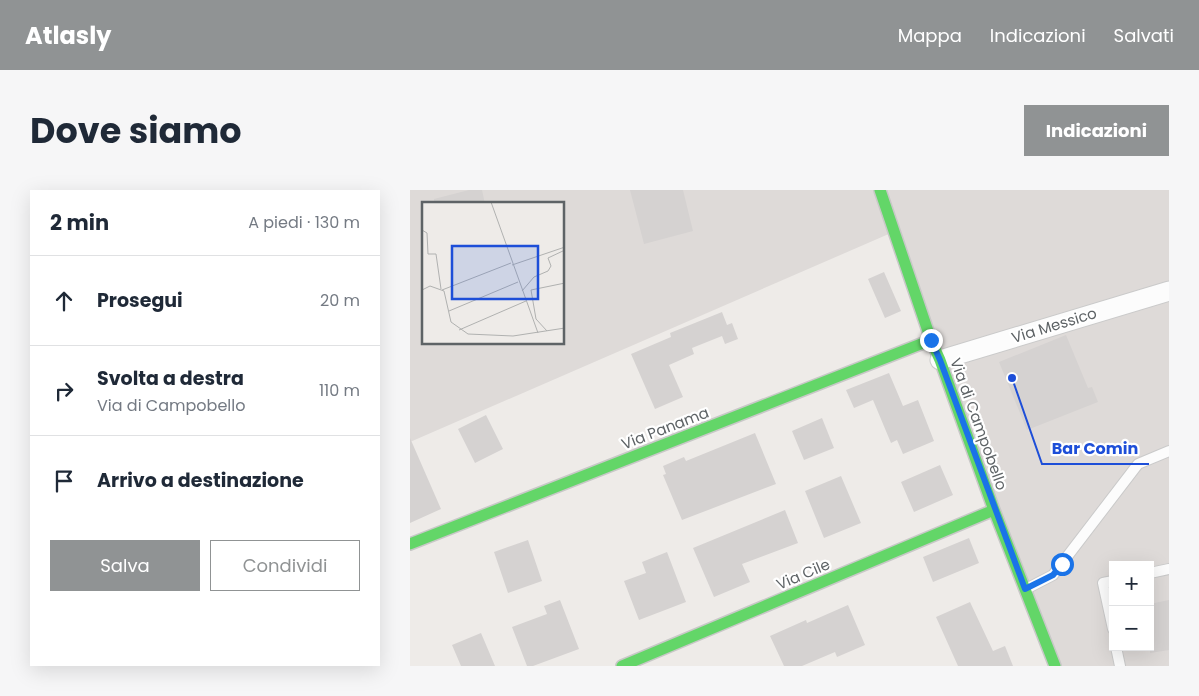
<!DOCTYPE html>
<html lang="it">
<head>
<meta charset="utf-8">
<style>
  :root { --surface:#fff; --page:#f6f6f7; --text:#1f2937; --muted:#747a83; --line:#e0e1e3; --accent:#909394 }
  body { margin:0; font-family:Poppins,sans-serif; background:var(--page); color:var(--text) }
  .controls { position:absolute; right:15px; bottom:15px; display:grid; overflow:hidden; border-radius:0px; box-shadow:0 5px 20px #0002 }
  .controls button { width:45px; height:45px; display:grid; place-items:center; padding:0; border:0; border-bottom:1px solid var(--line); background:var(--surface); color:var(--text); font:25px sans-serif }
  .stop { position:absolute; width:15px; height:15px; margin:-11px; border:4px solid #1a73e8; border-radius:50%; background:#fff }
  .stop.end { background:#1a73e8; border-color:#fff; box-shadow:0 1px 5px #0008 }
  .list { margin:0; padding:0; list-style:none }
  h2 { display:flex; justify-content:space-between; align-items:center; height:65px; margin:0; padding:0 20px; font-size:21px }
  h2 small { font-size:16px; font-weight:400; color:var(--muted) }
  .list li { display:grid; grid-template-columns:32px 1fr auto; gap:15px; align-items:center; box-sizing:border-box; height:90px; padding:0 20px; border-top:1px solid var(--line) }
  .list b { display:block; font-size:19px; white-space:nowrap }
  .list p { margin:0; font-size:16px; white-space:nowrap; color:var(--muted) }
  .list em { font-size:16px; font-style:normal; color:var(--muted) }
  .actions { display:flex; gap:10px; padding:15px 20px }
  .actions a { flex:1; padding:11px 0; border:1px solid var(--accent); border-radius:0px; text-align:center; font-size:18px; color:var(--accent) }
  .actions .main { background:var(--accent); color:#fff }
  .icon { flex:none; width:28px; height:28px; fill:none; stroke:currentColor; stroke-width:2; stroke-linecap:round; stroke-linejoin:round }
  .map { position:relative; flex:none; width:759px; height:476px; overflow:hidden; border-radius:0px }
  header { display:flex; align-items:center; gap:30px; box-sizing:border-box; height:70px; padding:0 25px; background:var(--accent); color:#fff }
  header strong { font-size:24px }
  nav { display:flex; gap:28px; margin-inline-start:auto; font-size:18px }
  .intro { display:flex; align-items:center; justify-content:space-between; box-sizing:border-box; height:120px; padding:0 30px }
  h1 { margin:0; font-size:35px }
  .button { padding:12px 22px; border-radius:0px; background:var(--accent); color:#fff; font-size:18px; font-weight:700 }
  main { display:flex; gap:30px; padding:0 30px }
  aside { flex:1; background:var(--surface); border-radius:0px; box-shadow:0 5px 20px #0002 }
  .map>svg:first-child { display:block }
  .industrial { fill:#dedad8; fill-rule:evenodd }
  .building { fill:#d5d2d1 }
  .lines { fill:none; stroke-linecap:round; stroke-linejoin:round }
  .lane-casing { stroke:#cacaca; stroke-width:12 }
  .street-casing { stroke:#cacaca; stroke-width:21 }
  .fast-casing { stroke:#c8c8c7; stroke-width:14 }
  .lane { stroke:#fcfcfc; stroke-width:10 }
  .street { stroke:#fcfcfc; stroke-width:19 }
  .fast { stroke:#63d668; stroke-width:11 }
  .route { stroke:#1a73e8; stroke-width:6 }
  .labels { text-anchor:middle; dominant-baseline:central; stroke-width:4.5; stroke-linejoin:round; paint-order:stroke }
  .street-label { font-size:15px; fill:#5e6366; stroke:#fff }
  .inset-road { fill:none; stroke:#b0b1b0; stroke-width:1 }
  .view { fill:#1d4ed8; fill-opacity:0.15; stroke:#1d4ed8; stroke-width:2.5 }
  .inset-edge { fill:none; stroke:#5e6366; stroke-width:2.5 }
  .leader { fill:none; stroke:#1d4ed8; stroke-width:2 }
  .callout-dot { fill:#1d4ed8; stroke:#fff; stroke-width:2 }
  .callout-label { font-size:16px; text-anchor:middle; font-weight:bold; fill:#1d4ed8; stroke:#fff; stroke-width:4.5; stroke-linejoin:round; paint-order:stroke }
</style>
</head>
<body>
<header>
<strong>Atlasly</strong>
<nav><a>Mappa</a><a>Indicazioni</a><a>Salvati</a></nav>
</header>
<div class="intro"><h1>Dove siamo</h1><a class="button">Indicazioni</a></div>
<main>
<aside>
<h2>2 min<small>A piedi · 130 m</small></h2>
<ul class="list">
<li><svg class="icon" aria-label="ahead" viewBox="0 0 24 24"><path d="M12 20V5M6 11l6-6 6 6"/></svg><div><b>Prosegui</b></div><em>20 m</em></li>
<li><svg class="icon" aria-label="right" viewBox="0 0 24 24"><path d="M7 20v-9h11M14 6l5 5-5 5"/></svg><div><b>Svolta a destra</b><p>Via di Campobello</p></div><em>110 m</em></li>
<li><svg class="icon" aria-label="arrive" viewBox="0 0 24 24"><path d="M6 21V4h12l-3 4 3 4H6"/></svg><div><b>Arrivo a destinazione</b></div></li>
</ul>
<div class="actions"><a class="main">Salva</a><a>Condividi</a></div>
</aside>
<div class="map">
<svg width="759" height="476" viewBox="0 0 759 476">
  <rect width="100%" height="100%" fill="#eeebe8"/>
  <path class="industrial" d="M0 0H463L481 43 0 252ZM14 14H154V154H14Z
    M470 0H759V476H645ZM703 375H740V457H703Z"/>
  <path class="building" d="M59 0H72L75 14H24V9Z
    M220 0H273L283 41 234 54Z
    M474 82 491 121 475 128 458 89Z
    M312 122 317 135 322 133 328 149 315 154 312 146 282 158 284 164 259 175 273 207 245 219 221 164 261 147 260 143Z
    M656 145 678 198 682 197 688 212 617 240 589 172Z
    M479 183 493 216 508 210 524 251 493 264 487 250 481 253 463 210 444 218 436 200Z
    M76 225 93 259 65 273 48 239Z
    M412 228 424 258 394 270 382 241Z
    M345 243 366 294 272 330 253 285 256 284 253 276 274 267 276 271Z
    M0 248 31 319 0 333Z
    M530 275 543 305 504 322 491 292Z
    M431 286 451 333 414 348 395 301Z
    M375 320 388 353 332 374 340 392 304 407 283 358Z
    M559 348 569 373 523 392 513 367Z
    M118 350 132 391 98 403 84 362Z
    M257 362 276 412 229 430 214 391 236 383 232 372Z
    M150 410 169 459 123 476H117L102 437 137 424 134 416Z
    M759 410V460L740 463V414Z
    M560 412 583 461 595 456 603 476H548L526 427Z
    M438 415 455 455 427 467 425 462 392 476H374L360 446 396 430 397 433Z
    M71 443 85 476H51L42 455Z"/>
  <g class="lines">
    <g class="lane-casing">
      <path id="lane" d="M740 383 759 379
        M703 391 693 393 703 439
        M616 399 643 385 728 274 759 261
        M706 457 710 476"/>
    </g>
    <g class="street-casing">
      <path id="street" d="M530 170 759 101"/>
    </g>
    <g class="fast-casing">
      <path id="fast" d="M470 0 521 150 530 170 584 320 645 476
        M0 354 521 150
        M212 476 584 320"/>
    </g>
    <use href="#lane" class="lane"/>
    <use href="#street" class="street"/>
    <use href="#fast" class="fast"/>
  </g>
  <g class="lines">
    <path class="route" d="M521 150 530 170 615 399 643 385 652 374"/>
  </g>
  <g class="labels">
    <g class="street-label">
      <text transform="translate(644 135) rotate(-17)">Via Messico</text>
      <text transform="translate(569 234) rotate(70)">Via di Campobello</text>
      <text transform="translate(255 238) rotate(-21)">Via Panama</text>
      <text transform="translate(393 384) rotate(-23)">Via Cile</text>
    </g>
  </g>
  <g transform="translate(12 12)">
    <rect width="142" height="142" fill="#eeebe8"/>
    <path class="inset-road" d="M69 0 116 131M0 28 5 31 6 52H14L19 87M90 63 143 45M0 88 8 84 22 89 29 120 46 132 91 134 143 126M20 88 89 61M100 89 112 75 126 69 129 64 126 56 143 48M27 109 96 80M37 128 104 99M125 129 114 117 109 88 143 81"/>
    <path class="view" d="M30 44H116V97H30Z"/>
    <rect width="142" height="142" class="inset-edge"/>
  </g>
  <path class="leader" d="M602 188L632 274H739"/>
  <circle class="callout-dot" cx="602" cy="188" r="5"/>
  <g class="callout-label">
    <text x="685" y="264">Bar Comin</text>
  </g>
</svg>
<div class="controls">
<button>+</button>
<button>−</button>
</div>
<div class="stop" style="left:652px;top:374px"></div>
<div class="stop end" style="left:521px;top:150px"></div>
</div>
</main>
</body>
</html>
